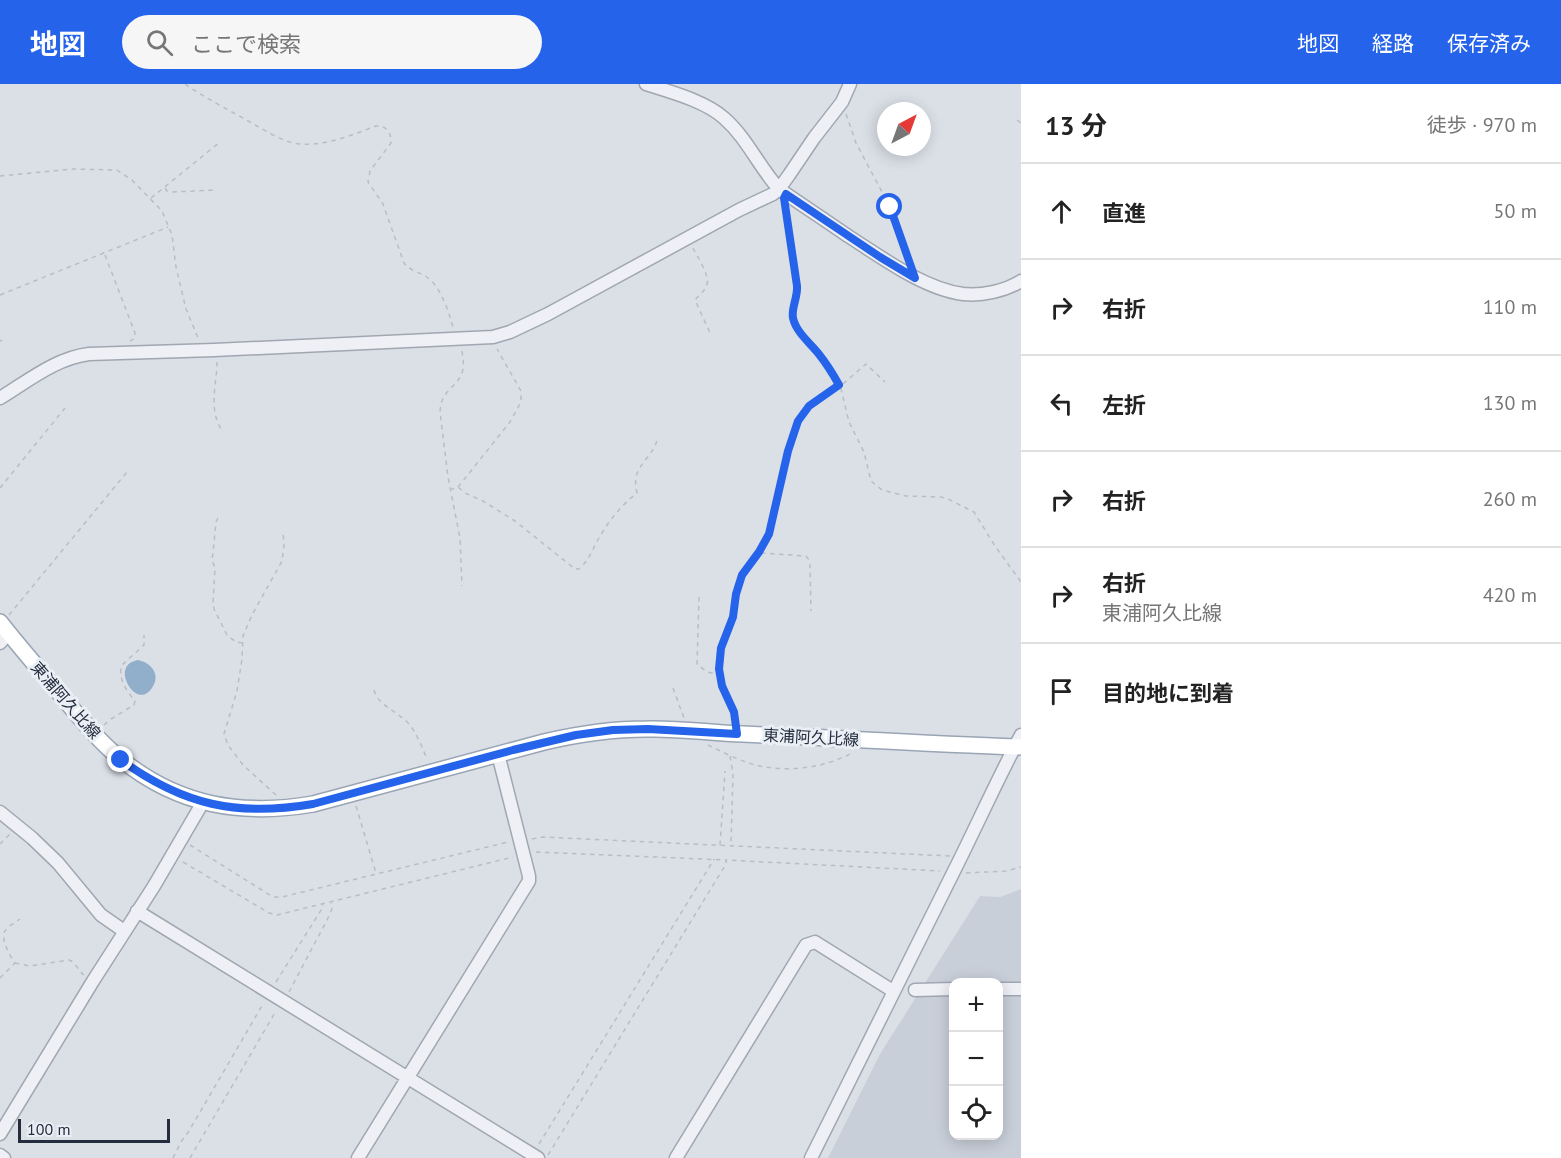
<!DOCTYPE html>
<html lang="ja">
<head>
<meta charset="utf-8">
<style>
  :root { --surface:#fff; --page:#f6f6f6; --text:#222; --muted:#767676; --line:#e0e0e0; --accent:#2563eb }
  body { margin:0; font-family:"PT Sans","Noto Sans JP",sans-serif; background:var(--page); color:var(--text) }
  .controls { position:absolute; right:18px; bottom:18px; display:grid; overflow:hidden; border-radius:12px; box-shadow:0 3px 15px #0003 }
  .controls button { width:54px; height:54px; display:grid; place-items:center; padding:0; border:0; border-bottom:2px solid var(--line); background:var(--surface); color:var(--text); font:30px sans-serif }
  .compass { position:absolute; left:877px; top:18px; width:54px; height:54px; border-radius:50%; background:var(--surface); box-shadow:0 3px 15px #0003; rotate:41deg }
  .scale { position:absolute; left:18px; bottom:15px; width:152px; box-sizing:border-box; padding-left:6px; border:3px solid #242d3e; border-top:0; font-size:16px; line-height:21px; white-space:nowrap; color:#242d3e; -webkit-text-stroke:4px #eaeff5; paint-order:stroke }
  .stop { position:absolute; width:18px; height:18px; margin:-14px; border:4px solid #2563eb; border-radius:50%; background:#fff }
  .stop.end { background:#2563eb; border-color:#fff; box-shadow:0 2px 6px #0008 }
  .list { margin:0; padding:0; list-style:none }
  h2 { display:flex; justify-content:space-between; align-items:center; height:78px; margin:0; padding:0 24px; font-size:26px }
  h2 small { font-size:20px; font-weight:400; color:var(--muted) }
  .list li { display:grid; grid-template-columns:39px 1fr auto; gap:18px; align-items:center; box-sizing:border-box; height:96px; padding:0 24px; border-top:2px solid var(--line) }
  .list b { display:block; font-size:22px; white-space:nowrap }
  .list p { margin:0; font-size:20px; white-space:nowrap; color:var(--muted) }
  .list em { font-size:20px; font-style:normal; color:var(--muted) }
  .icon { flex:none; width:33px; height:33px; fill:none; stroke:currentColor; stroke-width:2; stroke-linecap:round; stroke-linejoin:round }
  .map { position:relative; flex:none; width:1021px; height:1074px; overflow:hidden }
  header { display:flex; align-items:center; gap:36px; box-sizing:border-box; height:84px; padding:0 30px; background:var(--accent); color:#fff }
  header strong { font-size:28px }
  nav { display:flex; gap:33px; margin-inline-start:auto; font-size:21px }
  .search { width:420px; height:54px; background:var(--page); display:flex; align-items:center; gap:15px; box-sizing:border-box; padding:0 21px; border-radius:33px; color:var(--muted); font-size:22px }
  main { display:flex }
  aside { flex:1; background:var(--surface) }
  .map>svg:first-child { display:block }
  .built { fill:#c9cfd9; fill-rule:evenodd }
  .water { fill:#91aecb }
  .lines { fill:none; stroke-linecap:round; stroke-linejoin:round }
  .minor-casing { stroke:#a0a7b1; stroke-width:15 }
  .major-casing { stroke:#99a4b4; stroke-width:18 }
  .path { stroke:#b9bdc5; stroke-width:1.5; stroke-dasharray:4.5 4.5; stroke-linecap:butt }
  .minor { stroke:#eef0f5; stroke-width:12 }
  .major { stroke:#fff; stroke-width:15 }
  .route { stroke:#2563eb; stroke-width:8 }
  .labels { text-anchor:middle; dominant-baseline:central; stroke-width:6; stroke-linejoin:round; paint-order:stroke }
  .street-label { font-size:16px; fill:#242d3e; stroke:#eaeff5 }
</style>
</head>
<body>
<header>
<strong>地図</strong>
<div class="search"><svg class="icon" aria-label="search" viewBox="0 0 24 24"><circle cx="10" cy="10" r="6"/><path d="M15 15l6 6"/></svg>ここで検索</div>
<nav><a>地図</a><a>経路</a><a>保存済み</a></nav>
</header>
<main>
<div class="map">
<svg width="1021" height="1074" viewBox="0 0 1021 1074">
  <rect width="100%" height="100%" fill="#dbe0e7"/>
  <path class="built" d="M1021 805V1074H828L880 970 980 812 1000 813ZM954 898H999V1052H954Z"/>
  <path class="water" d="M138 576C152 579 161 591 152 604 138 624 120 595 126 584 128 579 133 577 138 576Z"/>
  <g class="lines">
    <g class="minor-casing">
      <path id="minor" d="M646 0C671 8 705 17 724 34 747 54 759 83 779 105 802 121 825 136 848 152 881 173 924 205 963 210 982 212 1005 207 1021 197
        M0 314C28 297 56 274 89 270L214 266 493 253 510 248 548 230 739 126 773 110 779 105 789 91 814 54 842 18 850 0
        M0 559 9 549
        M0 728 32 754 58 779 101 831 124 847
        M137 827 538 1074
        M999 905H1021
        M915 906 954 905
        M0 1050 93 897 154 802 203 718
        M0 1071 4 1074
        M358 1074 529 797V792L498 670
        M676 1074 806 861 815 858 893 907
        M811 1074C859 977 908 880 956 783 978 739 998 694 1021 651"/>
    </g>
    <g class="major-casing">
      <path id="major" d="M0 538C18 561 37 583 56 605 77 630 97 656 122 676 179 722 242 732 313 720L544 658C578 650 612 645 647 645 679 644 711 649 743 650 836 654 928 660 1021 663"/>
    </g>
    <path class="path" d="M185 0C208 16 233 28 257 42 270 49 285 59 300 60 326 62 352 51 376 42 386 41 392 49 391 59L370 87 368 98 383 120 404 179C410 187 420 188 428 194 440 202 450 230 453 244
      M846 30 856 59 890 123 910 177
      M1017 36 1021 39
      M0 92 73 85 117 86 132 96 162 127 172 151 176 183 186 225 198 254
      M165 104 167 107 173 108 216 106
      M151 114 220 58
      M786 123 798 210 792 232 794 238 800 248 817 268 834 292 841 305 849 338 864 368 871 397 882 406 906 412 941 413 948 415 974 428 995 462 1021 498
      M693 164C697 172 710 192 707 200 706 206 699 211 695 216L711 251
      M105 171 135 249 134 255 130 257
      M0 211 168 143
      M0 257 2 256
      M462 267C463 275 465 283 461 291 454 306 441 306 440 328L448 393 460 454 462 502
      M217 278C217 296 211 315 216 333 217 338 220 343 222 347
      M458 403 510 338 521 318V307L497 265
      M0 404 65 324
      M450 406 458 403 465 409 483 417 515 437 575 485H579C590 476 594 461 602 449 611 434 623 420 637 409 636 404 635 399 636 394 638 379 655 370 657 355
      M218 434 216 438 213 469 212 476 215 484 213 519 214 525 227 551 236 558 243 559
      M761 469 806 472 809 476 810 482 811 527
      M699 513 697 580 707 588 718 590
      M9 531 127 388
      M673 604 684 634
      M374 606C379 623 398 627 409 640 417 650 422 663 427 675
      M736 637 734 628 722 602 719 585 721 564 733 533 736 510 742 491 759 468 769 450 788 367 798 337 809 322 836 302 844 299 866 280 885 298
      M104 641 111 635 134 621 135 617C127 608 117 593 122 581L144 561V551
      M708 661C723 668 739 677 756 681 787 689 824 684 852 669
      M730 672 733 690 731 760
      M276 711 243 681 228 661 224 650 237 607 242 575 243 552 252 531 282 477 284 461 283 447
      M356 722 376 789
      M532 755 542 753 950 772
      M0 760 10 750
      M190 761 273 813H282L508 758
      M720 761 725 687
      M536 768 726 776
      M183 778 269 829 277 831 513 773
      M966 789 1006 787 1021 783
      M15 879 30 882 69 876C76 878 78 887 84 891
      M0 894 15 879C10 872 0 855 5 847 8 842 16 838 20 835
      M276 898 323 823V820
      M289 908 327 836 332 825V819
      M539 1060 713 777 714 775
      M548 1071 726 780V776L940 787
      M173 1074 181 1058 189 1047 263 920
      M190 1074 276 927"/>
    <use href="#minor" class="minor"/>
    <use href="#major" class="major"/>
  </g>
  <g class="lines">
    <path class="route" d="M121 676C183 721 237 733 313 720L513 666 576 651 613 646 648 645 737 650 734 628 722 602 719 585 721 564 733 533 736 510 742 491 759 468 769 450 788 367 798 337 809 322 839 301C833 290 826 279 818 269 810 259 796 248 793 234 791 224 798 213 797 202L784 114 786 110 880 173 915 194 890 123"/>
  </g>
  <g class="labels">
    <g class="street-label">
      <text transform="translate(66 616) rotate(49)">東浦阿久比線</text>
      <text transform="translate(811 653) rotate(3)">東浦阿久比線</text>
    </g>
  </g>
</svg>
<div class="controls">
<button>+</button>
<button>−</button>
<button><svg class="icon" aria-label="locate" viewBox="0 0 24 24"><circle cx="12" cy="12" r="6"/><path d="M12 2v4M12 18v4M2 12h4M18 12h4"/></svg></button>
</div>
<svg class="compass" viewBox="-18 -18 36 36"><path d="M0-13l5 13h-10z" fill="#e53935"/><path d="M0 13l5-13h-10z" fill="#767676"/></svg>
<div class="scale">100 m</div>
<div class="stop" style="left:890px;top:123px"></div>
<div class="stop end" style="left:121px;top:676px"></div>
</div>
<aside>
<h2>13 分<small>徒歩 · 970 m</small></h2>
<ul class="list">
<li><svg class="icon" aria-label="ahead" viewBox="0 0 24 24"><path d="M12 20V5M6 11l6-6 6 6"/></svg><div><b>直進</b></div><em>50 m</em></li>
<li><svg class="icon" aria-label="right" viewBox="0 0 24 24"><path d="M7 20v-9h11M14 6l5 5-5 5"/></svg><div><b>右折</b></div><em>110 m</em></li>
<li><svg class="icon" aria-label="left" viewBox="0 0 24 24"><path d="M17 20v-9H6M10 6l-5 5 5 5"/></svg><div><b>左折</b></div><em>130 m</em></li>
<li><svg class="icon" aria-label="right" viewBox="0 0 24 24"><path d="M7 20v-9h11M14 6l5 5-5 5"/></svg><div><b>右折</b></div><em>260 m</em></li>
<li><svg class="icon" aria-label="right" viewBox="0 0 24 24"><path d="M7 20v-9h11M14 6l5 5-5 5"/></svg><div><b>右折</b><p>東浦阿久比線</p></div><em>420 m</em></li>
<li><svg class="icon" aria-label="arrive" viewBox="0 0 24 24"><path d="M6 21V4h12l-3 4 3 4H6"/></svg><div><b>目的地に到着</b></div></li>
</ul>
</aside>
</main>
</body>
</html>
